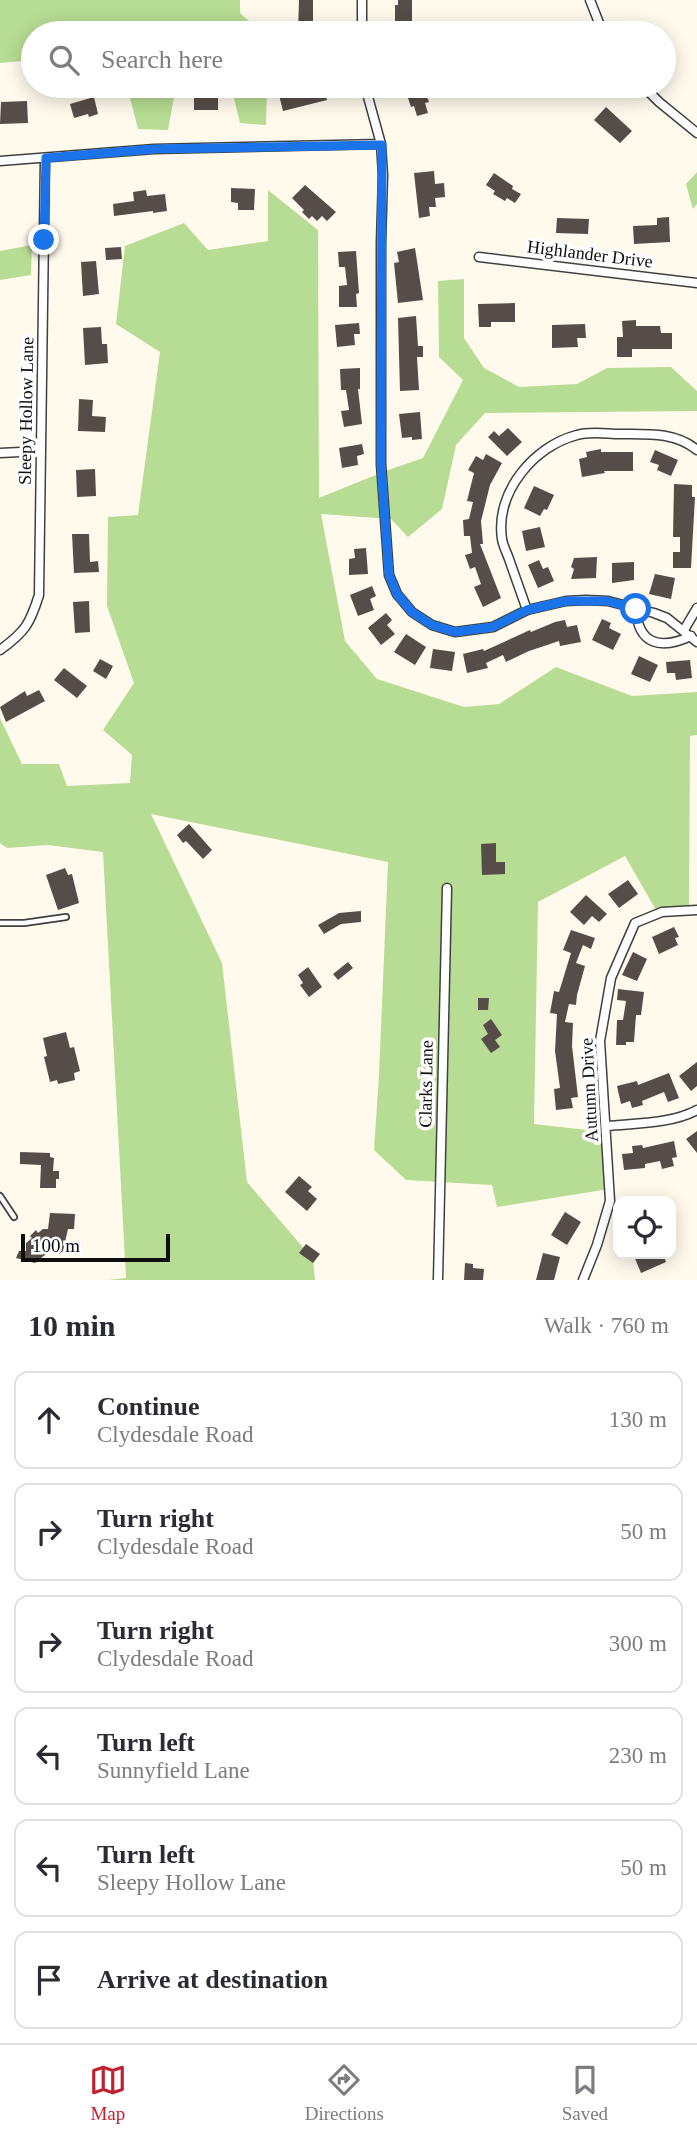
<!DOCTYPE html>
<html lang="en">
<head>
<meta charset="utf-8">
<style>
  :root { --surface:#fff; --page:#f2f2f3; --text:#2b2b33; --muted:#7c7c81; --line:#e1e1e2; --accent:#c1202e }
  body { margin:0; font-family:Georgia,serif; background:var(--page); color:var(--text) }
  .controls { position:absolute; right:21px; bottom:21px; display:grid; overflow:hidden; border-radius:14px; box-shadow:0 4px 18px #0003 }
  .controls button { width:63px; height:63px; display:grid; place-items:center; padding:0; border:0; border-bottom:2px solid var(--line); background:var(--surface); color:var(--text); font:35px sans-serif }
  .scale { position:absolute; left:21px; bottom:18px; width:149px; box-sizing:border-box; padding-left:7px; border:4px solid #0d0d0d; border-top:0; font-size:19px; line-height:24px; white-space:nowrap; color:#0d0d0d; -webkit-text-stroke:5px #fff; paint-order:stroke }
  .stop { position:absolute; width:21px; height:21px; margin:-16px; border:5px solid #1a73e8; border-radius:50%; background:#fff }
  .stop.end { background:#1a73e8; border-color:#fff; box-shadow:0 2px 7px #0008 }
  .list { margin:0; padding:0; list-style:none }
  h2 { display:flex; justify-content:space-between; align-items:center; height:91px; margin:0; padding:0 28px; font-size:30px }
  h2 small { font-size:23px; font-weight:400; color:var(--muted) }
  .list li { display:grid; grid-template-columns:46px 1fr auto; gap:21px; align-items:center; box-sizing:border-box; height:98px; margin:0 14px 14px; padding:0 14px; border:2px solid var(--line); border-radius:14px }
  .list b { display:block; font-size:26px; white-space:nowrap }
  .list p { margin:0; font-size:23px; white-space:nowrap; color:var(--muted) }
  .list em { font-size:23px; font-style:normal; color:var(--muted) }
  .icon { flex:none; width:38px; height:38px; fill:none; stroke:currentColor; stroke-width:2; stroke-linecap:round; stroke-linejoin:round }
  .map { position:relative; flex:none; width:697px; height:1280px; overflow:hidden }
  .search { position:absolute; background:var(--surface); box-shadow:0 4px 18px #0003; left:21px; right:21px; top:21px; height:77px; display:flex; align-items:center; gap:18px; box-sizing:border-box; padding:0 24px; border-radius:38px; color:var(--muted); font-size:26px }
  .sheet { height:763px; background:var(--surface) }
  nav { display:flex; justify-content:space-around; align-items:center; box-sizing:border-box; height:98px; border-top:2px solid var(--line); background:var(--surface); font-size:19px; color:var(--muted) }
  nav a { display:grid; justify-items:center; gap:4px }
  nav .on { color:var(--accent) }
  .map>svg:first-child { display:block }
  .forest { fill:#b7dc93 }
  .building { fill:#564d48 }
  .lines { fill:none; stroke-linecap:round; stroke-linejoin:round }
  .lane-casing { stroke:#404040; stroke-width:8 }
  .street-casing { stroke:#404040; stroke-width:11 }
  .lane { stroke:#fff; stroke-width:4.5 }
  .street { stroke:#fff; stroke-width:8 }
  .route { stroke:#1a73e8; stroke-width:9 }
  .labels { text-anchor:middle; dominant-baseline:central; stroke-width:7; stroke-linejoin:round; paint-order:stroke }
  .street-label { font-size:18px; fill:#0d0d0d; stroke:#fff }
</style>
</head>
<body>
<div class="map">
<svg width="697" height="1280" viewBox="0 0 697 1280">
  <rect width="100%" height="100%" fill="#fffaec"/>
  <path class="forest" d="M0 0H240V13L263 33H33V60L0 63Z
    M127 86H176L168 130 138 129Z
    M231 86H267L266 125 240 123Z
    M697 172V204L693 209 686 184Z
    M268 190 318 230 319 498 388 470 423 458 463 380 439 357 438 281 464 279V338L484 368 519 387 577 384 607 368 671 367 697 391V411L485 413 456 445 442 509 408 537 391 519 321 514 345 641 377 679 464 707 499 704 556 667 632 696 697 692V735L690 736 689 906 656 910 625 856 538 902 534 1124 605 1132 609 1189 497 1207 492 1185 406 1180 374 1150 379 1075 388 862 151 814 222 963 247 1182 313 1259 315 1280H108L126 1278 103 852 48 845 7 848 0 843V718L22 764H59L67 786 130 783 132 755 103 730 134 683 107 606 108 517 138 515 160 352 116 324 125 246 184 223 208 250 268 241Z
    M32 245 31 275 0 280V251Z"/>
  <path class="building" d="M299 0H313V32H298Z
    M398 0H412V22H407V31L395 32V5H398Z
    M315 86H324L327 100 283 111 279 95Z
    M404 86H423L429 102 425 103 428 113 417 116 414 106 411 107Z
    M194 94H218V110H194Z
    M94 97 98 114 89 117 88 114 74 118 70 104Z
    M27 101 28 123 0 124 1 102Z
    M606 107 632 131 620 143 594 120Z
    M434 171 435 184 444 183 445 197 435 198 436 207H429L430 216 419 218 414 173Z
    M494 173 513 186 512 189 521 194 515 203 507 198 505 201 493 194 495 191 486 185Z
    M305 185 336 212 327 221 322 216 317 221 312 216 309 219 302 212 304 210 292 198Z
    M231 188 255 189 254 210H238V203L231 202Z
    M146 190 147 196 165 194 167 211 153 213V211L114 216 113 204 134 201 133 192Z
    M669 217 670 242 634 244 633 226 657 225V218Z
    M557 218 589 219 588 234 556 233Z
    M121 247 122 259 106 260 105 248Z
    M415 248 423 300 398 303 394 263 399 262 397 252Z
    M356 251 359 293 356 294 357 307H339V286L347 285 345 267H339L338 252Z
    M96 261 99 294 83 296 81 262Z
    M515 303V322H491V327H479L478 304Z
    M416 316 418 346H423V357H417L419 390 400 391 398 318Z
    M636 320V326H660L661 333H672V349H632V357H617V337H623L622 321Z
    M359 323 360 334H354L355 345 337 347 335 325Z
    M585 324 586 338H577L578 347 552 348V325Z
    M101 327 102 344H107L108 363 85 365 83 328Z
    M360 368V389H358L362 424 344 427 341 411 349 410 346 390H341L340 369Z
    M79 399 93 400 92 416 106 417 105 432 78 431Z
    M420 412 422 439 412 440V437L402 438 399 414Z
    M508 428 522 442 507 456 488 437 494 431 499 436Z
    M362 444 364 454 357 456 358 465 342 468 339 448Z
    M601 449V452H633V471H604L605 473 582 477 579 459 587 457 586 452Z
    M655 450 678 460 671 476 657 470 659 465 650 462Z
    M486 454 502 463 490 485 481 521 483 544H480L501 598 483 607 474 587 481 584 475 567 470 569 465 555 472 553 470 536H464L463 520 469 519 473 502 467 501 474 473 468 470 476 456 483 460Z
    M95 469 96 496 77 497 76 470Z
    M674 484 692 485V497H695L691 568H673V552H680V537H673Z
    M534 486 554 495 547 510 544 509 540 516 524 508Z
    M540 527 545 547 526 551 522 531Z
    M72 534H89L90 562 98 561 99 572 74 573Z
    M366 548 368 574 349 575V559L355 558 354 549Z
    M597 557 596 578 571 579 574 569 571 567 574 558Z
    M539 560 543 569 548 567 554 581 538 588 528 565Z
    M634 562V580L612 583V563Z
    M655 574 675 578 671 599 649 594Z
    M372 586 376 596 370 599 374 610 358 616 350 595Z
    M89 601 90 632 75 633 73 602Z
    M386 613 392 620 387 625 395 634 381 645 368 628Z
    M602 619 611 623 609 628 621 634 613 650 592 640Z
    M565 620 567 627 577 625 581 642 560 646 559 641 529 651 506 662 503 655 486 663 488 668 467 673 463 654 483 649 484 651 530 630 531 632 555 622Z
    M406 634 426 647 415 665 394 652Z
    M433 649 455 652 452 671 430 668Z
    M639 656 658 665 650 682 631 674Z
    M100 659 113 666 106 679 93 671Z
    M690 660 692 678 676 680 675 673H667L666 662Z
    M64 668 87 686 77 698 54 680Z
    M39 690 45 701 6 722 0 707 25 691 27 696Z
    M189 824 212 850 203 859 186 841 183 843 177 835Z
    M496 843V862H505V874L482 875 481 844Z
    M65 868 68 875 72 874 79 903 58 910 46 875Z
    M628 880 638 894 619 908 608 894Z
    M586 895 607 914 599 922 592 916 584 925 570 912Z
    M361 911V922L341 924 324 934 318 925 339 913Z
    M674 927 679 937 675 938 678 945 659 954 652 937Z
    M571 930 595 938 591 949 583 945 576 963 585 966 577 995 576 1005 569 1004 565 1022 573 1023 572 1046 578 1097 571 1098 573 1108 556 1110 554 1089 560 1088 555 1051 557 1014 550 1013 554 991 559 992 571 953 563 950Z
    M633 952 647 959 637 981 622 975Z
    M348 962 353 968 338 980 333 974Z
    M308 967 322 987 309 997 300 985 303 983 298 975Z
    M618 989 644 992 641 1015H636L634 1042H626V1045H616L617 1020H623L626 1001 617 1000Z
    M478 998H489L488 1010H478Z
    M491 1019 502 1035 495 1040 500 1047 491 1053 481 1039 488 1034 483 1025Z
    M66 1032 70 1048 74 1047 80 1071 74 1073 75 1080 58 1084 57 1080 50 1082 44 1057 47 1056 43 1038Z
    M697 1062V1086L691 1091 679 1076Z
    M669 1073 679 1098 668 1102 664 1092 642 1101 643 1105 632 1108 630 1101 621 1104 617 1086 637 1081 638 1085Z
    M697 1131V1153L686 1139Z
    M674 1141 677 1157 672 1158 674 1166 662 1169 660 1161 645 1164V1168L624 1170 622 1154 633 1153 632 1146 642 1145 643 1148Z
    M20 1152 50 1153V1157L54 1158 53 1171H59V1179H56V1188H40L41 1165 20 1164Z
    M299 1176 312 1187 308 1191 317 1199 307 1211 285 1192Z
    M565 1212 581 1222 567 1245 551 1235Z
    M50 1213 75 1214 74 1229H68L63 1251 59 1254H54L51 1250 35 1263 16 1258 19 1251H26V1243L32 1238 30 1236 36 1230 38 1233 43 1229H48Z
    M306 1244 320 1254 313 1263 299 1253Z
    M543 1253 560 1257 554 1280H536Z
    M638 1254H663L666 1262 641 1273 634 1256Z
    M465 1263 473 1264V1268L484 1269 483 1280H464Z"/>
  <g class="lines">
    <g class="lane-casing">
      <path id="lane" d="M0 923H24L66 917
        M0 1196 14 1217"/>
    </g>
    <g class="street-casing">
      <path id="street" d="M590 0 603 33
        M362 33V0
        M365 86 381 144 383 175 381 243V464L389 575 397 594 412 612 432 625 455 632 493 627 527 610 566 601 586 600 608 601 654 613 667 618 697 642
        M643 86 659 102 697 133
        M0 161 154 149 381 144
        M479 257 697 283
        M0 453 41 451
        M636 609C638 645 661 650 691 636
        M527 610C521 593 515 576 509 559 507 553 503 546 502 539 495 492 534 446 577 435 590 431 607 434 620 434 648 434 675 432 697 450
        M684 630 697 608
        M0 650C25 632 30 624 39 595L45 158
        M607 1126C636 1123 671 1124 697 1110
        M438 1280 447 888
        M583 1280 597 1245 610 1201 600 1041 611 978 635 923 662 912 697 910"/>
    </g>
    <use href="#lane" class="lane"/>
    <use href="#street" class="street"/>
  </g>
  <g class="lines">
    <path class="route" d="M44 240 46 158 154 149 382 145 381 464 389 575 397 594 412 612 432 625 455 632 493 627 527 610 566 601H608L636 609"/>
  </g>
  <g class="labels">
    <g class="street-label">
      <text transform="translate(590 254) rotate(7)">Highlander Drive</text>
      <text transform="translate(26 411) rotate(-89)">Sleepy Hollow Lane</text>
      <text transform="translate(426 1084) rotate(-89)">Clarks Lane</text>
      <text transform="translate(589 1090) rotate(-93)">Autumn Drive</text>
    </g>
  </g>
</svg>
<div class="controls">
<button><svg class="icon" aria-label="locate" viewBox="0 0 24 24"><circle cx="12" cy="12" r="6"/><path d="M12 2v4M12 18v4M2 12h4M18 12h4"/></svg></button>
</div>
<div class="scale">100 m</div>
<div class="stop" style="left:636px;top:609px"></div>
<div class="stop end" style="left:44px;top:240px"></div>
<div class="search"><svg class="icon" aria-label="search" viewBox="0 0 24 24"><circle cx="10" cy="10" r="6"/><path d="M15 15l6 6"/></svg>Search here</div>
</div>
<section class="sheet">
<h2>10 min<small>Walk · 760 m</small></h2>
<ul class="list">
<li><svg class="icon" aria-label="ahead" viewBox="0 0 24 24"><path d="M12 20V5M6 11l6-6 6 6"/></svg><div><b>Continue</b><p>Clydesdale Road</p></div><em>130 m</em></li>
<li><svg class="icon" aria-label="right" viewBox="0 0 24 24"><path d="M7 20v-9h11M14 6l5 5-5 5"/></svg><div><b>Turn right</b><p>Clydesdale Road</p></div><em>50 m</em></li>
<li><svg class="icon" aria-label="right" viewBox="0 0 24 24"><path d="M7 20v-9h11M14 6l5 5-5 5"/></svg><div><b>Turn right</b><p>Clydesdale Road</p></div><em>300 m</em></li>
<li><svg class="icon" aria-label="left" viewBox="0 0 24 24"><path d="M17 20v-9H6M10 6l-5 5 5 5"/></svg><div><b>Turn left</b><p>Sunnyfield Lane</p></div><em>230 m</em></li>
<li><svg class="icon" aria-label="left" viewBox="0 0 24 24"><path d="M17 20v-9H6M10 6l-5 5 5 5"/></svg><div><b>Turn left</b><p>Sleepy Hollow Lane</p></div><em>50 m</em></li>
<li><svg class="icon" aria-label="arrive" viewBox="0 0 24 24"><path d="M6 21V4h12l-3 4 3 4H6"/></svg><div><b>Arrive at destination</b></div></li>
</ul>
</section>
<nav>
<a class="on"><svg class="icon" aria-label="map" viewBox="0 0 24 24"><path d="M3 6l6-2 6 2 6-2v14l-6 2-6-2-6 2zM9 4v14M15 6v14"/></svg>Map</a>
<a><svg class="icon" aria-label="directions" viewBox="0 0 24 24"><path d="M12 3l9 9-9 9-9-9zM9 14v-3h6M13 9l2 2-2 2"/></svg>Directions</a>
<a><svg class="icon" aria-label="saved" viewBox="0 0 24 24"><path d="M7 4h10v16l-5-4-5 4z"/></svg>Saved</a>
</nav>
</body>
</html>
